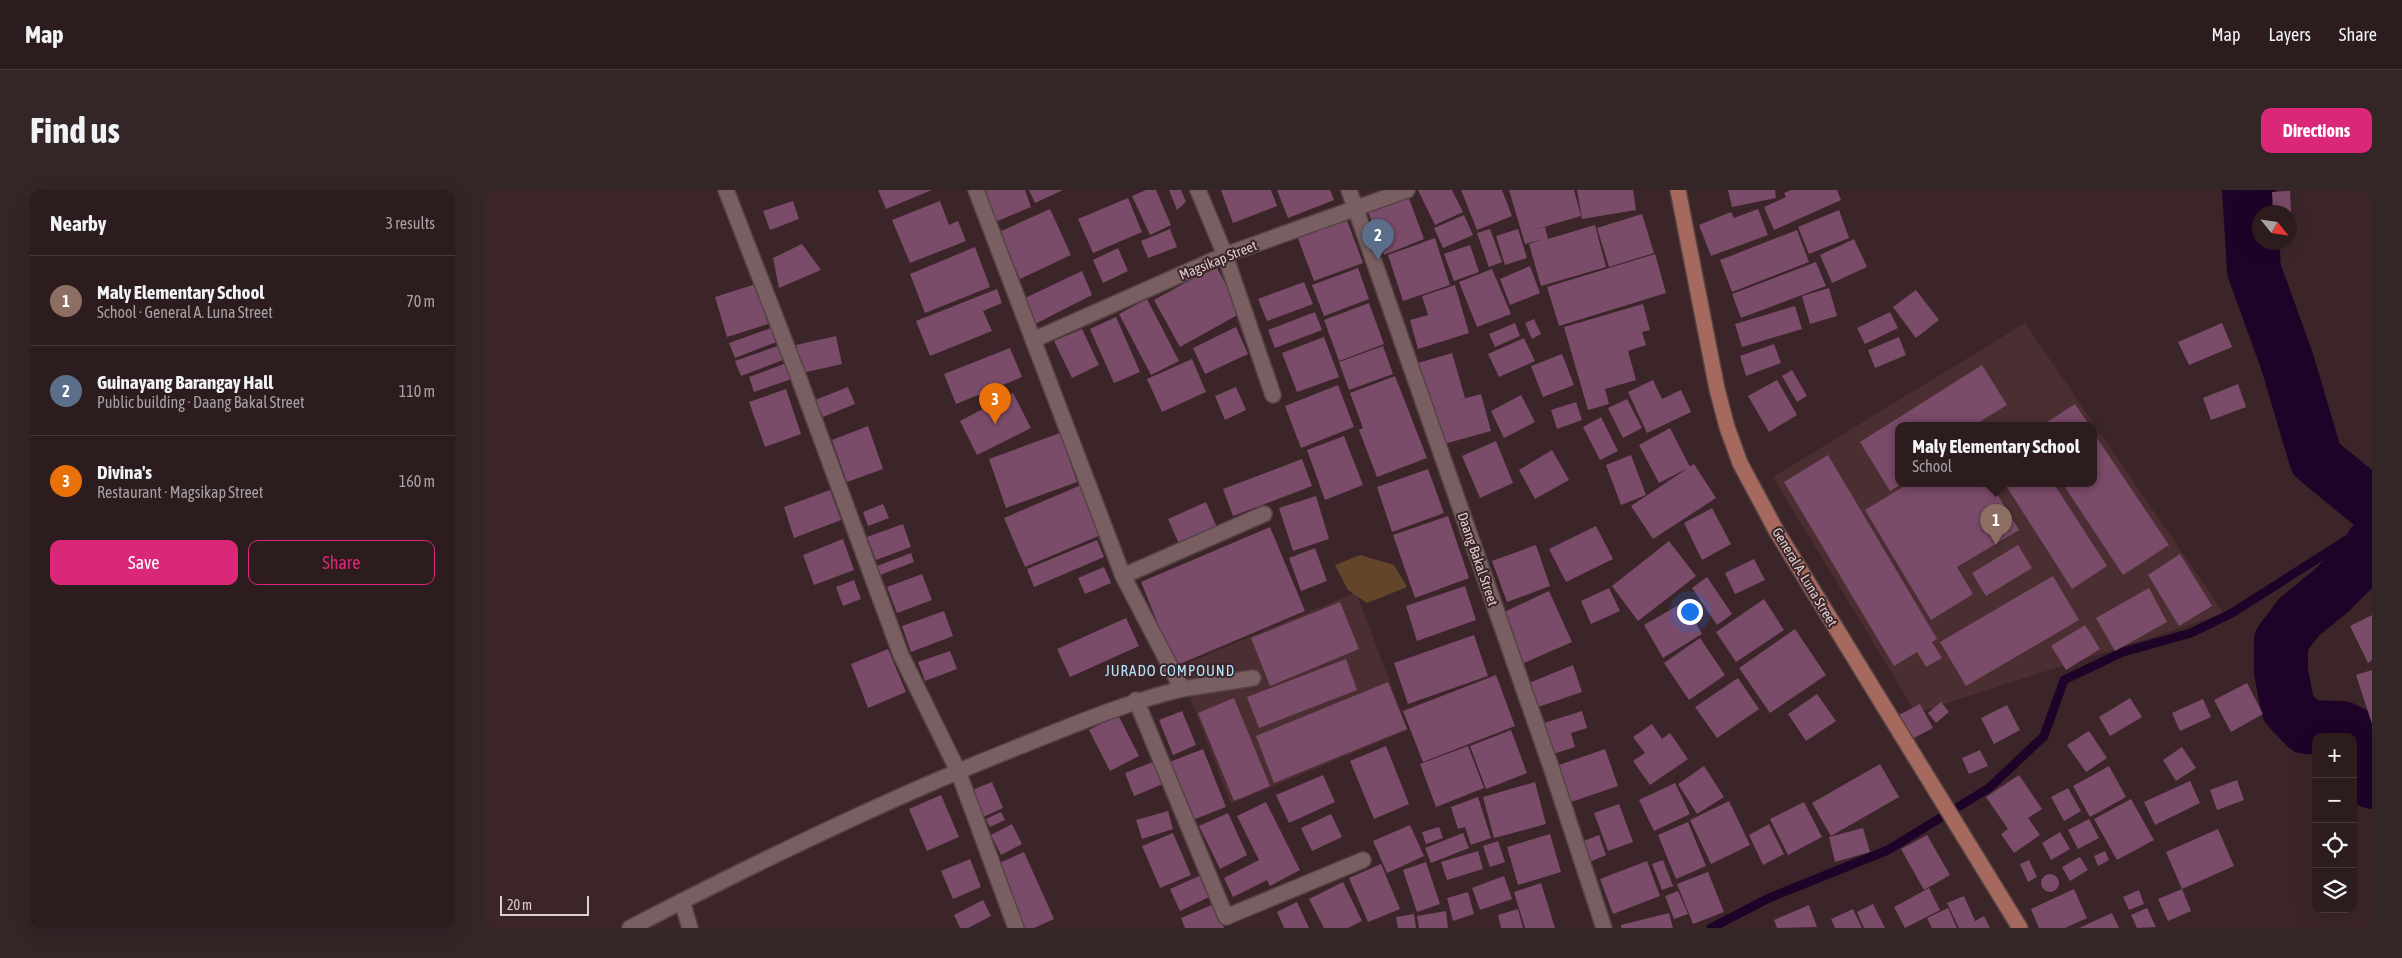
<!DOCTYPE html>
<html lang="en">
<head>
<meta charset="utf-8">
<style>
  :root { --surface:#2c1c1e; --page:#342527; --text:#f1f3f6; --muted:#a6a1a4; --line:#483a3c; --accent:#db2777 }
  body { margin:0; font-family:"Asap Condensed",sans-serif; background:var(--page); color:var(--text) }
  .controls { position:absolute; right:15px; bottom:15px; display:grid; overflow:hidden; border-radius:10px; box-shadow:0 5px 20px #0002 }
  .controls button { width:45px; height:45px; display:grid; place-items:center; padding:0; border:0; border-bottom:1px solid var(--line); background:var(--surface); color:var(--text); font:25px sans-serif }
  .compass { position:absolute; left:1767px; top:15px; width:45px; height:45px; border-radius:50%; background:var(--surface); box-shadow:0 5px 20px #0002; rotate:120deg }
  .scale { position:absolute; left:15px; bottom:12px; width:89px; box-sizing:border-box; padding-left:5px; border:2px solid #deced0; border-top:0; font-size:14px; line-height:18px; white-space:nowrap; color:#deced0; -webkit-text-stroke:4px #3b2528; paint-order:stroke }
  .you { position:absolute; left:1204px; top:421px; width:18px; height:18px; margin:-12px; border:4px solid #fff; border-radius:50%; background:#1a73e8; box-shadow:0 0 0 8px #1a73e833 }
  .badge { display:grid; place-items:center; width:32px; height:32px; border-radius:50%; background:var(--accent); color:#fff; font-size:16px; font-weight:700 }
  .pin { position:absolute; translate:-50% -41px; filter:drop-shadow(0 1px 2px #0008) }
  .pin::after { content:''; position:absolute; top:26px; width:18px; height:15px; background:inherit; clip-path:polygon(0 0,100% 0,50% 100%) }
  .popup { position:absolute; left:1410px; top:232px; width:202px; height:65px; box-sizing:border-box; display:grid; place-content:center; border-radius:10px; background:var(--surface); filter:drop-shadow(0 1px 4px #0005); font-size:16px; white-space:nowrap; color:var(--muted) }
  .popup b { font-size:19px; color:var(--text) }
  .popup::after { content:''; position:absolute; left:50%; top:100%; margin-left:-10px; border:10px solid transparent; border-top-color:var(--surface) }
  .list { margin:0; padding:0; list-style:none }
  h2 { display:flex; justify-content:space-between; align-items:center; height:65px; margin:0; padding:0 20px; font-size:21px }
  h2 small { font-size:16px; font-weight:400; color:var(--muted) }
  .list li { display:grid; grid-template-columns:32px 1fr auto; gap:15px; align-items:center; box-sizing:border-box; height:90px; padding:0 20px; border-top:1px solid var(--line) }
  .list b { display:block; font-size:19px; white-space:nowrap }
  .list p { margin:0; font-size:16px; white-space:nowrap; color:var(--muted) }
  .list em { font-size:16px; font-style:normal; color:var(--muted) }
  .actions { display:flex; gap:10px; padding:15px 20px }
  .actions a { flex:1; padding:11px 0; border:1px solid var(--accent); border-radius:10px; text-align:center; font-size:18px; color:var(--accent) }
  .actions .main { background:var(--accent); color:#fff }
  .icon { flex:none; width:28px; height:28px; fill:none; stroke:currentColor; stroke-width:2; stroke-linecap:round; stroke-linejoin:round }
  .map { position:relative; flex:none; width:1887px; height:738px; overflow:hidden; border-radius:10px }
  header { display:flex; align-items:center; gap:30px; box-sizing:border-box; height:70px; padding:0 25px; background:var(--surface); border-bottom:1px solid var(--line) }
  header strong { font-size:24px }
  nav { display:flex; gap:28px; margin-inline-start:auto; font-size:18px }
  .intro { display:flex; align-items:center; justify-content:space-between; box-sizing:border-box; height:120px; padding:0 30px }
  h1 { margin:0; font-size:35px }
  .button { padding:12px 22px; border-radius:10px; background:var(--accent); color:#fff; font-size:18px; font-weight:700 }
  main { display:flex; gap:30px; padding:0 30px }
  aside { flex:1; background:var(--surface); border-radius:10px; box-shadow:0 5px 20px #0002 }
  .map>svg:first-child { display:block }
  .built { fill:#4b2e32; fill-rule:evenodd }
  .green { fill:#634629 }
  .lines { fill:none; stroke-linecap:round; stroke-linejoin:round }
  .stream { stroke:#1e0329; stroke-width:9 }
  .river { stroke:#1e0329; stroke-width:54 }
  .building { fill:#7b4b6a }
  .service-casing { stroke:#564346; stroke-width:18 }
  .minor-casing { stroke:#564346; stroke-width:18 }
  .tertiary-casing { stroke:#564346; stroke-width:18 }
  .primary-casing { stroke:#564346; stroke-width:18 }
  .service { stroke:#795f62; stroke-width:15 }
  .minor { stroke:#795f62; stroke-width:15 }
  .tertiary { stroke:#795f62; stroke-width:15 }
  .primary { stroke:#a56a5d; stroke-width:15 }
  .labels { text-anchor:middle; dominant-baseline:central; stroke-width:4; stroke-linejoin:round; paint-order:stroke }
  .street-label { font-size:14px; fill:#deced0; stroke:#3b2528 }
  .neighbourhood-label { font-size:15px; letter-spacing:1px; fill:#b4e4fd; stroke:#3b2528 }
</style>
</head>
<body>
<header>
<strong>Map</strong>
<nav><a>Map</a><a>Layers</a><a>Share</a></nav>
</header>
<div class="intro"><h1>Find us</h1><a class="button">Directions</a></div>
<main>
<aside>
<h2>Nearby<small>3 results</small></h2>
<ul class="list">
<li><span class="badge" style="background:#8d6e63">1</span><div><b>Maly Elementary School</b><p>School · General A. Luna Street</p></div><em>70 m</em></li>
<li><span class="badge" style="background:#5c6f8a">2</span><div><b>Guinayang Barangay Hall</b><p>Public building · Daang Bakal Street</p></div><em>110 m</em></li>
<li><span class="badge" style="background:#e8710a">3</span><div><b>Divina's</b><p>Restaurant · Magsikap Street</p></div><em>160 m</em></li>
</ul>
<div class="actions"><a class="main">Save</a><a>Share</a></div>
</aside>
<div class="map">
<svg width="1887" height="738" viewBox="0 0 1887 738">
  <rect width="100%" height="100%" fill="#3b2528"/>
  <path class="built" d="M1540 133 1739 424 1431 523 1288 287ZM1414 236H1608V294H1414Z
    M871 402 923 540 746 614 693 477Z"/>
  <path class="green" d="M875 365 909 375 922 397 882 413 863 400 850 375Z"/>
  <g class="lines">
    <path class="stream" d="M1226 738 1284 708 1403 660 1504 598 1559 546 1579 490 1638 462 1706 443 1747 423 1887 334"/>
    <path class="river" d="M1764 0 1769 80 1802 171 1831 269 1887 315
      M1887 355 1881 366 1846 401 1814 427 1796 451V482L1803 518 1821 537 1857 538 1875 547 1887 592"/>
  </g>
  <path class="building" d="M393 0H447L401 19Z
    M492 0H540L546 17 505 34Z
    M544 0H578L550 13Z
    M661 0H671L686 35 665 45 647 6Z
    M684 0H696L701 12 692 20Z
    M736 0H786L792 16 748 33Z
    M792 0H845L849 10 803 28Z
    M933 0H967L978 22 950 35Z
    M976 0H1017L1027 26 992 40Z
    M1024 0H1089L1096 26 1045 41 1060 37 1063 49 1110 35 1121 77 1056 96 1044 54 1058 49 1040 54Z
    M1092 0H1148L1151 20 1097 29Z
    M1243 0H1290L1291 8 1247 17Z
    M1306 0H1352L1356 10 1289 40 1279 17 1301 7 1299 3Z
    M1805 1 1807 38H1804V22H1788L1787 2Z
    M922 3 939 49 899 65 882 19Z
    M643 8 657 42 608 63 593 29Z
    M308 11 314 29 285 40 278 21Z
    M455 11 464 35 473 31 481 51 425 73 407 30Z
    M565 19 586 65 535 89 514 42Z
    M1273 19 1283 45 1226 66 1214 35 1246 22 1249 28Z
    M1354 20 1364 48 1324 64 1313 37Z
    M1157 24 1169 63 1124 77 1112 38Z
    M860 25 878 73 829 91 811 43Z
    M979 25 988 45 958 58 949 38Z
    M685 39 692 57 663 68 656 51Z
    M1005 39 1017 72 1004 77 992 43Z
    M1033 39 1042 68 1020 75 1011 46Z
    M1312 40 1324 72 1247 102 1235 70Z
    M950 48 965 95 918 111 903 65Z
    M1369 49 1382 77 1347 93 1335 65Z
    M317 54 336 80 294 98 288 68Z
    M985 55 994 82 969 91 959 64Z
    M490 57 505 97 440 123 425 84Z
    M633 58 643 81 618 93 608 70Z
    M1170 64 1181 103 1074 136 1062 97Z
    M1331 72 1341 96 1256 128 1247 104Z
    M731 76 756 123 695 157 669 110Z
    M1045 76 1055 103 1025 115 1015 89Z
    M873 78 884 109 839 126 827 95Z
    M1007 79 1026 124 992 137 974 92Z
    M597 81 607 105 550 134 538 109Z
    M819 92 828 114 782 131 773 109Z
    M271 94 283 134 242 147 230 107Z
    M970 95 984 143 933 159 925 130 943 125 937 106Z
    M1344 98 1352 126 1325 134 1317 106Z
    M512 99 517 113 498 121 507 141 445 166 431 131Z
    M1431 100 1454 130 1431 148 1408 117Z
    M662 109 694 171 666 185 634 124Z
    M884 113 899 154 854 171 839 130Z
    M1158 114 1165 140 1157 142 1161 155 1143 161 1151 190 1120 199 1124 214 1103 220 1079 137Z
    M1310 116 1317 139 1257 157 1250 134Z
    M830 122 837 140 790 158 783 140Z
    M1405 122 1413 138 1380 154 1372 138Z
    M631 127 655 182 629 193 605 139Z
    M1049 129 1056 144 1047 149 1040 133Z
    M1030 133 1035 146 1010 157 1004 144Z
    M1737 133 1747 157 1704 175 1693 152Z
    M289 137 294 151 250 168 244 153Z
    M751 137 763 164 720 184 708 158Z
    M597 139 614 175 587 188 569 151Z
    M351 146 357 174 317 183 311 155Z
    M839 147 854 187 812 202 797 163Z
    M1414 147 1421 165 1390 178 1383 160Z
    M1039 148 1050 171 1014 187 1003 164Z
    M298 154 303 168 256 186 250 171Z
    M1289 154 1296 173 1261 186 1255 166Z
    M898 156 908 184 864 200 854 172Z
    M525 158 537 187 471 214 459 184Z
    M967 163 980 208 970 211 996 204 1006 241 959 254 949 217 946 218 933 173Z
    M1077 164 1089 195 1058 207 1046 176Z
    M707 169 721 202 677 222 662 189Z
    M304 172 309 188 269 202 264 187Z
    M1497 175 1522 215 1488 236H1414V294H1416L1405 301 1375 252Z
    M1307 180 1322 206 1312 212 1297 186Z
    M910 186 942 268 892 287 874 240 878 238 865 203Z
    M1168 190 1177 209 1196 200 1206 222 1162 243 1143 202Z
    M1292 190 1312 225 1284 242 1263 206Z
    M1753 194 1761 217 1726 230 1718 208Z
    M853 195 869 237 816 258 800 216Z
    M363 197 370 214 338 227 330 210Z
    M751 197 761 220 740 230 730 206Z
    M301 199 316 244 280 257 264 212Z
    M528 203 546 238 492 265 475 231Z
    M1036 205 1050 232 1019 248 1006 221Z
    M1142 209 1157 238 1138 248 1123 218Z
    M1091 212 1097 230 1072 239 1066 220Z
    M1590 214 1605 236H1556Z
    M1116 227 1133 261 1115 270 1098 237Z
    M383 236 398 279 362 292 347 250Z
    M1185 238 1205 277 1174 293 1154 255Z
    M1608 242 1684 355 1638 385 1578 294H1608Z
    M575 243 592 292 521 318 504 269Z
    M859 246 878 295 840 310 822 260Z
    M1011 251 1028 293 995 308 977 266Z
    M1067 260 1084 290 1050 309 1034 280Z
    M1146 265 1161 305 1136 315 1121 275Z
    M1343 265 1452 449 1447 452 1457 468 1441 477 1432 462 1409 476 1299 292Z
    M817 269 827 296 748 326 738 299Z
    M1209 274 1231 308 1168 349 1146 316Z
    M943 279 959 323 907 342 892 297Z
    M1423 294H1506L1534 340 1472 377 1488 404 1446 430 1380 320Z
    M1520 294H1569L1622 376 1587 399Z
    M596 295 616 345 540 377 519 328Z
    M345 300 356 330 309 348 299 317Z
    M831 306 844 349 808 361 794 318Z
    M721 312 733 340 695 356 683 329Z
    M398 314 404 328 383 336 378 322Z
    M1227 318 1246 354 1217 370 1199 333Z
    M963 326 984 388 930 408 908 345Z
    M418 334 426 357 391 370 382 347Z
    M1111 336 1128 369 1081 392 1064 359Z
    M785 337 820 421 690 476 656 392Z
    M358 349 369 380 329 395 318 365Z
    M612 350 619 367 549 397 542 379Z
    M1184 351 1211 386 1153 431 1127 396Z
    M1051 355 1065 396 1022 412 1007 371Z
    M1533 355 1547 378 1501 406 1487 383Z
    M830 358 842 391 816 401 804 368Z
    M426 363 429 372 395 385 392 376Z
    M1695 364 1727 416 1694 436 1663 385Z
    M1269 369 1280 390 1250 404 1240 383Z
    M619 377 626 393 600 404 593 388Z
    M437 384 447 410 412 423 402 397Z
    M1568 386 1594 430 1481 496 1455 452Z
    M1222 387 1247 424 1232 435 1207 398Z
    M369 390 376 409 358 416 351 397Z
    M980 396 991 430 932 451 921 416Z
    M1124 398 1135 421 1106 434 1096 411Z
    M1664 398 1682 432 1630 461 1611 428Z
    M1064 401 1087 452 1037 474 1015 424Z
    M1279 409 1299 440 1251 472 1231 442Z
    M855 412 874 459 785 496 766 448Z
    M1199 412 1217 444 1178 468 1159 435Z
    M459 421 468 446 426 462 417 436Z
    M1887 425V470L1883 473 1865 436Z
    M641 428 654 456 585 487 572 459Z
    M1600 435 1615 459 1581 480 1566 456Z
    M1310 439 1341 485 1285 523 1254 478Z
    M989 445 1003 486 923 514 909 473Z
    M1215 448 1240 485 1204 510 1179 473Z
    M403 459 421 502 383 518 366 474Z
    M465 461 472 479 440 491 433 472Z
    M861 469 872 500 774 538 762 507Z
    M1088 475 1097 502 1050 518 1044 493Z
    M1887 480V534L1871 485Z
    M1011 485 1030 536 938 572 918 521Z
    M1253 488 1274 519 1232 548 1210 517Z
    M903 492 922 539 789 593 771 546Z
    M1762 493 1778 524 1746 542 1729 510Z
    M1332 504 1351 531 1321 551 1303 524Z
    M749 508 785 596 749 611 713 523Z
    M1645 508 1657 527 1625 546 1614 527Z
    M1718 509 1726 527 1695 541 1687 523Z
    M1456 512 1464 522 1451 533 1443 523Z
    M1435 514 1448 538 1427 549 1414 525Z
    M1522 515 1535 540 1509 554 1496 528Z
    M697 521 711 555 688 565 674 530Z
    M1097 521 1102 538 1086 543 1090 557 1065 565 1056 534Z
    M633 525 654 566 625 581 604 540Z
    M1167 534 1177 549 1185 543 1203 569 1165 595 1148 571 1160 563 1148 547Z
    M1026 540 1042 583 1001 599 985 556Z
    M1604 541 1622 568 1601 582 1582 555Z
    M901 556 924 614 889 629 865 571Z
    M983 556 999 598 951 617 935 574Z
    M1697 557 1711 578 1691 591 1678 570Z
    M718 559 741 617 705 631 682 573Z
    M1120 559 1133 596 1086 612 1074 575Z
    M1495 560 1503 576 1484 584 1477 568Z
    M670 571 678 594 649 606 640 583Z
    M1395 574 1414 607 1346 646 1327 613Z
    M1219 576 1239 607 1212 624 1193 594Z
    M1624 576 1641 607 1605 627 1588 596Z
    M838 585 850 612 804 633 791 605Z
    M1534 585 1557 619 1543 628 1555 645 1529 663 1516 644 1523 639 1501 607Z
    M1752 590 1759 610 1732 620 1725 600Z
    M1705 591 1715 613 1670 635 1659 612Z
    M507 592 518 618 498 627 487 600Z
    M1050 592 1061 634 1009 648 998 607Z
    M1190 593 1205 624 1169 641 1154 610Z
    M1583 598 1596 621 1579 631 1566 607Z
    M456 605 474 647 442 661 424 619Z
    M993 607 1006 648 986 655 980 637 973 639 966 617Z
    M1646 609 1669 650 1632 670 1609 629Z
    M1244 611 1265 655 1226 674 1205 630Z
    M781 612 815 680 785 696 782 690 748 707 739 688 774 670 752 626Z
    M1319 612 1337 647 1303 665 1285 629Z
    M1134 614 1148 652 1123 661 1109 623Z
    M683 621 688 639 657 649 651 630Z
    M516 622 520 630 505 637 501 629Z
    M743 623 762 665 735 679 714 636Z
    M846 624 857 647 827 661 816 638Z
    M1604 629 1614 648 1593 659 1583 640Z
    M1203 632 1221 676 1191 689 1173 645Z
    M527 634 537 654 516 665 506 645Z
    M1284 634 1299 664 1278 675 1264 645Z
    M925 635 939 666 902 683 888 651Z
    M954 637 958 648 941 654 937 642Z
    M1378 638 1385 662 1350 672 1344 647Z
    M1733 639 1749 676 1697 699 1706 721 1683 731 1673 709 1697 699 1681 662Z
    M1575 642 1585 659 1566 670 1557 653Z
    M688 643 706 685 675 698 657 656Z
    M978 643 984 658 946 673 940 658Z
    M1065 644 1076 682 1033 695 1022 657Z
    M1114 645 1121 665 1102 673 1094 653Z
    M1442 645 1465 685 1439 700 1416 659Z
    M1013 651 1020 672 1005 677 998 656Z
    M993 661 998 679 962 690 956 672Z
    M1620 661 1624 670 1613 676 1609 666Z
    M539 662 569 729 549 738H538L510 675Z
    M1595 667 1603 680 1585 691 1577 677Z
    M485 669 496 697 468 709 456 681Z
    M1178 670 1188 696 1177 700 1167 674Z
    M1544 670 1552 687 1543 692 1535 674Z
    M1162 671 1175 706 1128 724 1115 689Z
    M941 672 955 714 932 722 918 680Z
    M896 674 915 719 883 732 864 688Z
    M1223 682 1239 722 1208 734 1192 694Z
    M1556 693a9 9 0 1 1 18 0a9 9 0 1 1-18 0Z
    M714 686 724 707 695 721 685 699Z
    M1019 686 1027 709 995 720 987 698Z
    M858 692 877 731 863 738H839L824 709Z
    M1056 693 1070 738H1040L1029 702Z
    M1444 698 1455 720 1420 738 1409 717Z
    M1589 699 1602 728 1580 738H1554L1546 719Z
    M1654 700 1659 714 1644 720 1638 707Z
    M1193 701 1203 724 1189 729 1180 706Z
    M983 702 989 724 968 731 962 708Z
    M1479 706 1490 731 1499 726 1505 738H1474L1462 713Z
    M498 710 506 726 483 738H475L469 725Z
    M812 712 824 738H799L792 722Z
    M729 714 739 738H700L696 728Z
    M1388 714 1400 738H1379L1372 722Z
    M1324 715 1332 737 1292 738 1289 730Z
    M1463 718 1472 738H1447L1442 728Z
    M1662 718 1671 737 1652 738 1646 725Z
    M1033 719 1038 738H1016L1013 725Z
    M1368 719 1377 738H1350L1346 729Z
    M961 721 963 738H934L932 726Z
    M1184 723 1188 738H1136V735Z
    M1627 723 1634 738H1594Z
    M929 724 931 738H913L911 727Z"/>
  <g class="lines">
    <g class="service-casing">
      <path id="service" d="M638 386 779 324
        M697 499 768 488"/>
    </g>
    <g class="minor-casing">
      <path id="minor" d="M241 0 312 183 416 465 473 581 531 738
        M713 0 740 65 788 205
        M548 150 740 65 922 0
        M651 510 741 727 878 670
        M197 711 205 738
        M145 738C272 672 401 609 533 557 588 535 639 513 697 499L638 386 491 0"/>
    </g>
    <g class="tertiary-casing">
      <path id="tertiary" d="M864 0 1066 577 1119 738"/>
    </g>
    <g class="primary-casing">
      <path id="primary" d="M1193 0 1232 199 1242 237 1255 273 1292 342 1535 738"/>
    </g>
    <use href="#service" class="service"/>
    <use href="#minor" class="minor"/>
    <use href="#tertiary" class="tertiary"/>
    <use href="#primary" class="primary"/>
  </g>
  <g class="labels">
    <g class="street-label">
      <text transform="translate(733 70) rotate(-22)">Magsikap Street</text>
      <text transform="translate(993 369) rotate(71)">Daang Bakal Street</text>
      <text transform="translate(1320 387) rotate(59)">General A. Luna Street</text>
    </g>
    <g class="neighbourhood-label">
      <text x="685" y="480">JURADO COMPOUND</text>
    </g>
  </g>
</svg>
<div class="controls">
<button>+</button>
<button>−</button>
<button><svg class="icon" aria-label="locate" viewBox="0 0 24 24"><circle cx="12" cy="12" r="6"/><path d="M12 2v4M12 18v4M2 12h4M18 12h4"/></svg></button>
<button><svg class="icon" aria-label="layers" viewBox="0 0 24 24"><path d="M12 4l9 5-9 5-9-5zM3 14l9 5 9-5"/></svg></button>
</div>
<svg class="compass" viewBox="-18 -18 36 36"><path d="M0-13l5 13h-10z" fill="#e53935"/><path d="M0 13l5-13h-10z" fill="#a6a1a4"/></svg>
<div class="scale">20 m</div>
<div class="you"></div>
<div class="pin badge" style="left:1511px;top:355px;background:#8d6e63">1</div>
<div class="popup"><b>Maly Elementary School</b>School</div>
<div class="pin badge" style="left:893px;top:70px;background:#5c6f8a">2</div>
<div class="pin badge" style="left:510px;top:234px;background:#e8710a">3</div>
</div>
</main>
</body>
</html>
